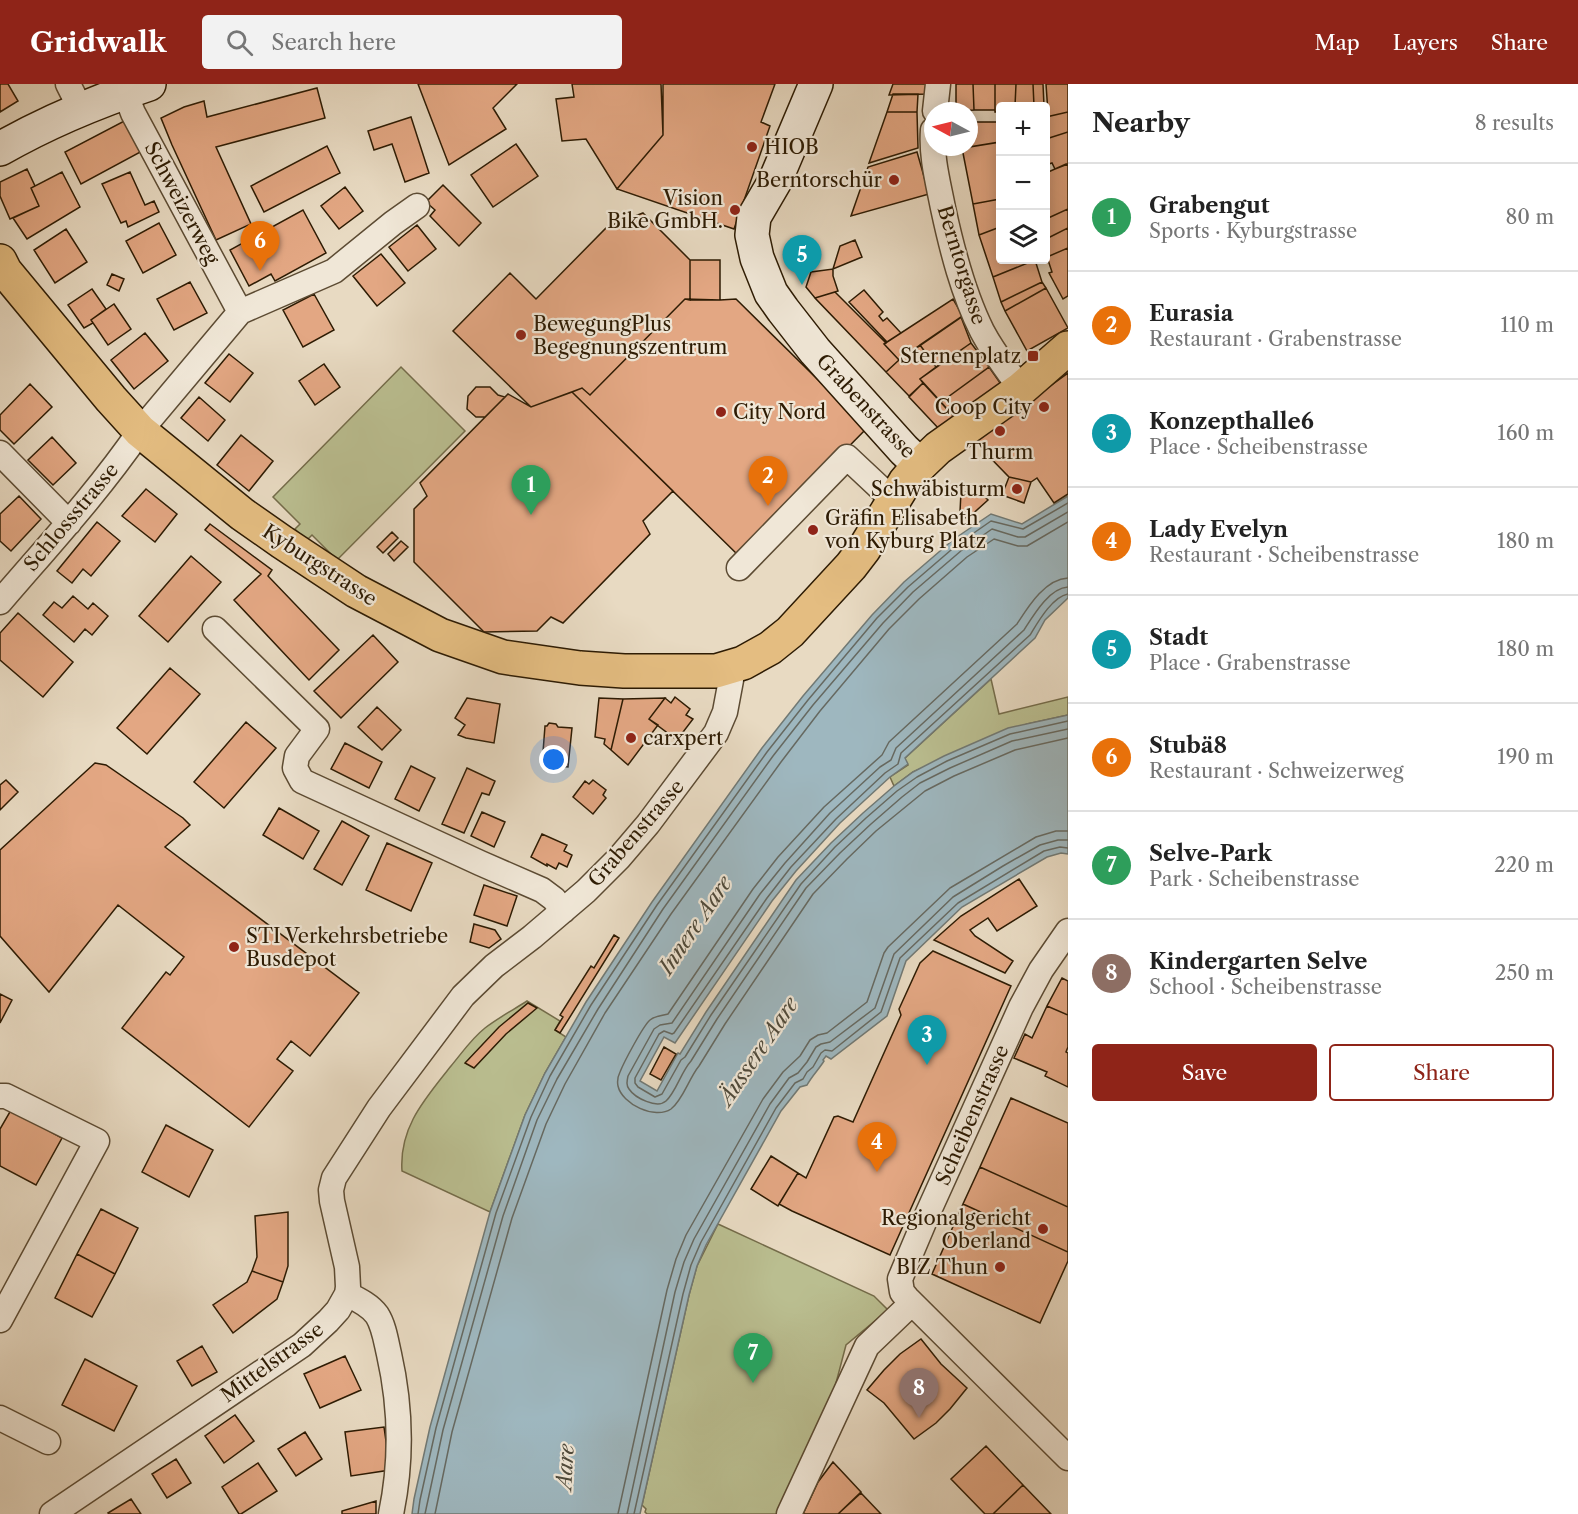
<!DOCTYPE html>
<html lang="en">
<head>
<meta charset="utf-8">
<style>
  :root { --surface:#fff; --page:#f2f2f2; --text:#222; --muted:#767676; --line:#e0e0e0; --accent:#8f2418 }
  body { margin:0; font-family:"Libre Caslon Text",serif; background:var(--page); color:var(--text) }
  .controls { position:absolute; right:18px; top:18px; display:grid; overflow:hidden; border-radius:6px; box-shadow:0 3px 15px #0003 }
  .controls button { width:54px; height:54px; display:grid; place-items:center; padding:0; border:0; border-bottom:2px solid var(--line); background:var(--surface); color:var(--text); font:30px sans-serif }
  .compass { position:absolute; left:924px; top:18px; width:54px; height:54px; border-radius:50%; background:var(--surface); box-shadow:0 3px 15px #0003; rotate:277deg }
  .you { position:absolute; left:554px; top:676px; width:21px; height:21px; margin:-15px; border:4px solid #fff; border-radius:50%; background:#1a73e8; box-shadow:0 0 0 9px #1a73e833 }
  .badge { display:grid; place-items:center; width:39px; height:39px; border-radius:50%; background:var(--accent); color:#fff; font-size:20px; font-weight:700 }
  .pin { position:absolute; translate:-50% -50px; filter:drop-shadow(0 2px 3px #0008) }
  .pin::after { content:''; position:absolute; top:32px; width:21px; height:18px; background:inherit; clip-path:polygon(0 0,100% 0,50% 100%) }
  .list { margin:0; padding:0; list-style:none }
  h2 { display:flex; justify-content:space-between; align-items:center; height:78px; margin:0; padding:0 24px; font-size:26px }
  h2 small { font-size:20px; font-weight:400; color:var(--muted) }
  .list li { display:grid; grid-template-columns:39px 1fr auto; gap:18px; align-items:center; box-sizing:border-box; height:108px; padding:0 24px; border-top:2px solid var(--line) }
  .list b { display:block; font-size:22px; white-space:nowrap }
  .list p { margin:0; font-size:20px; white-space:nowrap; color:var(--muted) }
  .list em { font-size:20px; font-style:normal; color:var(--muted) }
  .actions { display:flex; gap:12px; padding:18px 24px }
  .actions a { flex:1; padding:14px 0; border:2px solid var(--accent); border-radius:6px; text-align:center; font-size:21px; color:var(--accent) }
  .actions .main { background:var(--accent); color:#fff }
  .icon { flex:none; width:33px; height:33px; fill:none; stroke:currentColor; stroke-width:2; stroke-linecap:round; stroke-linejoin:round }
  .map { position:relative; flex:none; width:1068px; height:1430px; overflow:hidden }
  header { display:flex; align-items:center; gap:36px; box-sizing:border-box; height:84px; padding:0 30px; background:var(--accent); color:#fff }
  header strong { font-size:28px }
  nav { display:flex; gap:33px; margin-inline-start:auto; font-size:21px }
  .search { width:420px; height:54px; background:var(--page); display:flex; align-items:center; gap:15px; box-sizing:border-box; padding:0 21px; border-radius:6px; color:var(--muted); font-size:22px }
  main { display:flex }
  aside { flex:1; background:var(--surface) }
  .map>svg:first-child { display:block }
  .green { fill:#babe90; stroke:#746c4a; stroke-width:1.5 }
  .water { fill:#9eb7bf; stroke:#717974; stroke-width:1.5 }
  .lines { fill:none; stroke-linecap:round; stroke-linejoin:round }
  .shore { stroke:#666961; stroke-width:1.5 }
  .building { fill:#e3a783; stroke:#2d1b03; stroke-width:1.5 }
  .street-casing { stroke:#5c4b33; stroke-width:27 }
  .secondary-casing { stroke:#2d1b03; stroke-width:36 }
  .primary-casing { stroke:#2d1b03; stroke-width:36 }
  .street { stroke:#f0e7d7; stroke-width:24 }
  .secondary { stroke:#f0e7d7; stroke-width:33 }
  .primary { stroke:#e4bd81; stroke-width:33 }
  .poi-dot { fill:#8f2418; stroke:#f0e7d7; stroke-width:2 }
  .labels { text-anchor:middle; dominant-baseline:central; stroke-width:4.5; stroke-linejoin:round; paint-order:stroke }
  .poi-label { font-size:20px; fill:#2d1b03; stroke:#f0e7d7; text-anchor:end }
  .street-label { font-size:20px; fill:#2d1b03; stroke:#f0e7d7 }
  .water-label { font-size:21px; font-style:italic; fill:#4f4a3b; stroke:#f0e7d7 }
</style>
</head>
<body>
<header>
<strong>Gridwalk</strong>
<div class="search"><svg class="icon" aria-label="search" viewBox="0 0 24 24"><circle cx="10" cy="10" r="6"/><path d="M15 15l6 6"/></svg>Search here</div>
<nav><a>Map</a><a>Layers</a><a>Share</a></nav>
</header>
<main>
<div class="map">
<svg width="1068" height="1430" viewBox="0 0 1068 1430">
  <rect width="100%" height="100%" fill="#e8dac2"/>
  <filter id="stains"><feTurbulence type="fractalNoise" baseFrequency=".00333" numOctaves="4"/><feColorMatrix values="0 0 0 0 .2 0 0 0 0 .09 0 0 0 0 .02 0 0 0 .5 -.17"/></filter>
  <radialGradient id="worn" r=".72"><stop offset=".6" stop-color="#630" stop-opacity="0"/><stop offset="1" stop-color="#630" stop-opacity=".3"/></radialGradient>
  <path class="green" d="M401 283 465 347 337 476 312 451 306 457 295 445 300 440 273 413Z
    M991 595 999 630 1068 613V631L1027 640 913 688 894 702 890 693 908 681 904 675Z
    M527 917 560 937 555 946 566 953 545 989 525 1031 490 1128 402 1087C399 1043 425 1015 451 982 462 969 471 955 485 944 498 934 513 926 527 917Z
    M718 1140 874 1212 888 1226 846 1261 826 1337 783 1430H647L645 1428 646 1425 642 1421 689 1211 697 1182Z"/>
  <path class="water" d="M1068 412V514L1045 536 1035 554 905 674 908 680 890 693 840 739 796 787 772 817 675 959 664 953 640 997 657 1007 678 969 680 970 706 928 796 796 831 759 863 729 894 702 913 688 944 672 1008 644 1068 631V770L1061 769 1047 773 962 823 906 877 887 932 831 975 826 972 823 976 824 977C819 985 812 992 807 1001L800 1003 781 1027 706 1161 697 1182 689 1211 640 1430H412L414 1415 430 1343 490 1128 525 1031 545 989 586 918 652 818 762 664 803 612 872 531 904 498 954 455 991 430 1022 440Z"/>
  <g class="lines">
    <path class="shore" d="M1068 494C1045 495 1028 523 1017 540L889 658 882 671 824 723 778 773 753 805 668 930C662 931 655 932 650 936 643 942 624 978 620 988 618 992 617 997 618 1002 622 1020 655 1036 671 1025 683 1016 689 994 699 982L725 940 813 810 847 775 876 747 925 707 954 692 1015 666 1068 654
      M1068 503C1049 504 1033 532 1024 546L896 664 891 676 880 683 830 729 785 779 760 810 672 939 660 941 654 945 628 992C627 997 626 1001 629 1005 635 1014 657 1025 666 1017 676 1008 681 988 691 977L717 935 806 804 840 769 871 740 902 713 920 699 950 684 1012 657 1068 645
      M1068 510C1052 513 1038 538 1030 551L901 669 898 680 885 689 836 735 791 783 767 814 674 949 672 950 664 947 659 950 635 994V999L638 1003 655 1013 662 1010 681 976 685 973 711 931 801 800 835 763 866 734 897 707 917 693 947 677 1010 650 1068 637
      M418 1430 420 1416 436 1344 496 1129 531 1033 550 992 591 921 657 821 767 668 808 616 877 534 908 503 958 460 991 437 1023 445 1068 419
      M425 1430 443 1346 503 1132 537 1036 557 995 598 925 663 825 773 672 813 621 883 539 913 508 962 466 992 445 1018 453H1025L1068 428
      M435 1430 452 1348 512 1134 546 1040 565 1000 605 929 671 830 781 678 820 627 889 545 919 515 967 473 994 455 1018 462H1027L1068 438
      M618 1430 667 1206 676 1175 686 1151 763 1015 783 988 800 972 810 956 818 951 827 949 867 918 884 869 888 863 950 804 1036 753 1056 747H1068
      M627 1430 675 1208 684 1178 694 1155 770 1020 789 994 798 989 807 978 816 963 821 960 830 958 875 924 894 870 953 813 1003 782 1040 761 1058 756H1068
      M634 1430 683 1210 691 1181 701 1158 776 1024 795 999 803 995 807 988 813 983 821 969 825 966 832 967 881 928 900 874 958 819 1044 767 1060 763 1068 764"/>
  </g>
  <path class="building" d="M0 0H8L18 17 0 28Z
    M418 0H517L493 24 506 45 449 81Z
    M572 0H661L663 51 617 105 586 55 562 57 556 15 574 13Z
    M663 0H775L761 38 770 42 734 145 617 105 663 51Z
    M893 0H931L928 10 889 11Z
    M956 0H973L974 26 956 27Z
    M973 0H995V26H974Z
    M995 0H1016L1015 22H1000V28H995Z
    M1016 0H1033L1034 22H1015Z
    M1033 0H1043L1044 22H1034Z
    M1046 0H1068V28L1046 33V29H1048Z
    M317 4 325 34 216 63 251 140 216 156 172 61 161 34 184 23 204 17 207 33Z
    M893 10H918L917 28H887Z
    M887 28H917L918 64 869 79Z
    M1068 28V48L1046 55V33Z
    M411 33 429 89 405 98 392 60 374 66 368 47Z
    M130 34 146 65 81 100 65 68Z
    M969 38H1000V58L969 63Z
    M1068 48V80L1055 85 1052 79 1046 81V55Z
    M1000 58V115L973 120 962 64Z
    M516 60 538 92 493 123 471 91Z
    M327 62 340 89 264 128 251 102Z
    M917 68 929 110 851 132 868 83Z
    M1066 80H1068V125L1046 135V89Z
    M27 85 35 102 31 104 39 122 10 135 0 112V98Z
    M62 88 80 123 27 155 13 134 39 122 31 104Z
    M130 88 145 121 154 117 159 128 128 143 126 137 121 139 102 100Z
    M443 101 481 139 459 162 430 132 435 126 426 118Z
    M345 103 363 127 339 145 321 122Z
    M1000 115V143L979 151 973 120Z
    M1068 125V144L1046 155V135Z
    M303 126 326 169 275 197 271 190 249 202 230 166Z
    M643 129 690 176V216L685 215 590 311 582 304 531 323 453 247 510 189 536 215 607 143Z
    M159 139 176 171 143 189 126 157Z
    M417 141 436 165 408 187 389 163Z
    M1000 143V176H1035L993 193 979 151Z
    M1068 144V164L1047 173 1046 155Z
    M66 145 87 178 55 199 34 166Z
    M855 156 862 173 833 185 840 162Z
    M1068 164V212L1063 215 1049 189 1052 188 1047 173Z
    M381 170 405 199 377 222 353 192Z
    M690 176H720V216H690Z
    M1035 176 1042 198 1001 218 993 193Z
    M833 185V192L838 207 815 214 806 203 811 188Z
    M112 190 124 195 119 207 107 201Z
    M190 198 207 229 174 246 157 215Z
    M1042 198 1046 204 1005 227 1001 218Z
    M1046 204 1068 244 1027 267 1005 227Z
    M92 205 106 225 91 236 93 239 84 244 68 221Z
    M864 206 883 228 879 232 883 237 887 234 901 249 887 258 849 218Z
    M835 208 886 259 884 260 899 276 886 288 815 214Z
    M314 210 334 246 303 263 283 226Z
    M685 215 720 216 736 215 867 344 740 473 572 308 582 304 590 311Z
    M953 215 963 232 899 276 884 260Z
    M114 220 131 245 108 261 91 236Z
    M961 233 971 259 936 283 920 261Z
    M145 249 168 277 134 305 111 276Z
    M971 259 989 283 941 318 920 295Z
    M920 261 936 283 920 295 923 299 909 312 886 288 899 276Z
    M229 270 253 289 230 318 205 299Z
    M324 280 340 303 315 321 299 297Z
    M989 283 1003 303 956 335 941 318Z
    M1068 289V410L1054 419 1037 394 1031 398 1009 393 974 357Z
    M923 299 956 335 940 346 909 313Z
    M30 300 52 323 14 360 0 346V331Z
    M476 303H490L498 311 505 313 485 333H476L467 325 468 312Z
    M572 308 673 407 643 437 650 450 563 539 551 533 537 547 484 548 414 478V425L427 412 420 399 508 310 531 323Z
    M199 313 225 336 208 357 181 334Z
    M241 351 273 377 249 407 217 381Z
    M52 353 76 379 53 401 28 376Z
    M1009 393 1031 398 1024 419 1002 411Z
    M976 403 988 416 967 435 960 428 961 408H970Z
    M146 405 177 430 155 458 122 432Z
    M19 412 41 435 11 467 0 457V430Z
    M97 438 120 457 91 492 83 485 72 499 57 487Z
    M210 440 272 486 268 492 339 566 309 596 234 516 261 490 205 446Z
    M392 448 398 454 383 469 377 463Z
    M401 457 408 463 394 477 388 470Z
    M191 472 221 498 168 558 139 532Z
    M73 512 88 525 93 519 108 532 92 551 85 545 74 558 43 531 54 518 62 524Z
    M18 529 73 578 43 613 0 576V549Z
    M373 551 398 578 341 634 314 607Z
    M170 584 200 610 147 670 117 644Z
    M675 613 690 625 686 631 693 635 677 656 649 635 665 614 671 619Z
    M467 614 500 620 494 659 466 654 458 651 465 641 455 634Z
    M599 614 623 615 611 666 604 660 605 655 595 653Z
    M665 614 649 635 658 641 628 681 611 666 623 615Z
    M377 623 401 646 382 666 358 643Z
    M246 638 276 664 224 724 194 698Z
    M549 639 556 640 558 643 572 644 568 683 558 682V686L551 685 552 681H542L545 642H547Z
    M345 659 382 678 369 704 331 685Z
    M95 679 106 681 183 734 190 741 165 763 359 909 310 972 291 957 277 975 293 987 249 1043 122 944 166 888 170 891 184 873 118 821 49 908 0 852V766Z
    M411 682 435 694 419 727 395 715Z
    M467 684 495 697 489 711 482 709 464 749 442 740Z
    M6 696 18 708 0 726V701Z
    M593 696 606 706 603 711 606 714 593 730 573 713 585 697 589 700Z
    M279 724 319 747 303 775 263 751Z
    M482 728 505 738 494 763 471 752Z
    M342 737 369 752 342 801 314 785Z
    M542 750 567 761 564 767 572 771 567 783 559 779 556 785 547 780V782L531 773Z
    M387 759 432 779 411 827 366 806Z
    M1019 795 1037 822 997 847 988 834 970 846 975 852 1013 877 1005 889 934 856 961 832Z
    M484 801 517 812 507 842 474 831Z
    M474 840 495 846 501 855 489 864 470 858Z
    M614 851 619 854 560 949 555 946 563 933 560 931 591 882 594 884Z
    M933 867 1011 902 890 1171 792 1127 779 1120 798 1089 806 1094 834 1033 838 1032 853 1038 901 931 899 925 920 879Z
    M1062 894 1068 897V931L1047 922Z
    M0 910 12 916 0 939Z
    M528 919 537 924 506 950 474 984 465 979 499 943Z
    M1047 922 1068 931V963L1066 968 1068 969V1003L1045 992 1047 988 1014 974 1025 950 1032 954Z
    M664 963 676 970 661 996 650 990Z
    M1011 1014 1068 1039V1123L980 1083Z
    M11 1026 62 1054 36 1101 0 1082V1045Z
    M166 1041 213 1066 189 1113 142 1088Z
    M771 1072 798 1089 778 1122 751 1105Z
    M980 1083 1068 1123V1168L963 1120Z
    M963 1120 1068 1168V1177L1040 1239 932 1190Z
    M101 1125 138 1144 115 1190 77 1170Z
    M288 1128V1182L283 1198 252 1187 257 1173 255 1132Z
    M77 1170 115 1190 92 1233 55 1214Z
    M252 1187 283 1198 277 1215 233 1249 213 1221 247 1198Z
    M921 1255 941 1280 967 1304 950 1325 936 1339 914 1355 884 1319 867 1306 884 1286 900 1270Z
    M202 1262 217 1288 192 1302 177 1277Z
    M345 1272 361 1306 320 1324 304 1290Z
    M85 1275 137 1302 114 1347 62 1321Z
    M235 1331 254 1357 224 1379 205 1352Z
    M384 1343 390 1386 351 1392 345 1348Z
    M305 1348 322 1375 296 1392 278 1365Z
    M986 1362 1023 1401 993 1430H985L951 1395Z
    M176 1375 191 1399 167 1414 152 1390Z
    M833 1378 861 1408 838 1430H803L818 1398Z
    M258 1379 277 1407 241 1430H239L222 1403Z
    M1023 1401 1051 1430H993Z
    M861 1409 881 1430H838Z
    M131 1415 141 1430H109L108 1429Z
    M376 1417V1430H342V1427Z"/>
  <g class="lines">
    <g class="street-casing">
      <path id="street" d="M68 0 81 26
        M125 8 133 29 240 228
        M935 27 938 0
        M933 46C931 73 938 98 943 124 952 166 963 209 982 247 993 268 1007 286 1021 305
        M0 369 69 439
        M739 484 847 373 894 417
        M0 518C48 462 98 408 140 347L240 228 334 187 393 139 417 122
        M215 545 317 645 297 672 295 684 302 697 480 779 542 806 554 815 563 827
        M1068 847 1041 886 1021 923 927 1131 900 1195 902 1208 907 1214 1068 1374
        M0 1012H6L97 1057 0 1236
        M347 1210C357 1215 370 1221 377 1231 384 1242 386 1257 389 1270 401 1323 402 1377 391 1430
        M0 1334 48 1358
        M52 1430 302 1261 328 1237 338 1226 347 1210 348 1203 347 1183 332 1117 331 1106 334 1094 379 1024 463 912 494 882 532 853 586 807 619 774 648 740 716 649 725 628 731 596 730 584
        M789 1430 867 1262 912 1219"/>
    </g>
    <g class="secondary-casing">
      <path id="secondary" d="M816 0 775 97 754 133 752 151 757 174 771 209 783 226 815 267 904 366 920 381
        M0 65C47 38 98 17 149 0"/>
    </g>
    <g class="primary-casing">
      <path id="primary" d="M0 177 5 187 111 315 140 347 242 430 282 458 356 507 440 551 503 573 580 584 624 587H716L743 579 770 564 790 548 851 482 864 465 905 398 916 385 938 364 1021 305 1068 264"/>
    </g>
    <use href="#street" class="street"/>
    <use href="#secondary" class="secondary"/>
    <use href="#primary" class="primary"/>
  </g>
  <g class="poi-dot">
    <circle cx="752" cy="63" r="6"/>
    <circle cx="894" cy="96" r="6"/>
    <circle cx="735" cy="126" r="6"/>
    <circle cx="521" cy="251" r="6"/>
    <rect x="1027" y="266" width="12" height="12" rx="3"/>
    <circle cx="1044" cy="323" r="6"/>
    <circle cx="721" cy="328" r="6"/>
    <circle cx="1000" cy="347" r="6"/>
    <circle cx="1017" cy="405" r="6"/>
    <circle cx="813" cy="446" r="6"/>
    <circle cx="631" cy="654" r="6"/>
    <circle cx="234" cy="863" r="6"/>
    <circle cx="1043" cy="1145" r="6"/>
    <circle cx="1000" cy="1183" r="6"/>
  </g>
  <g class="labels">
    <g class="poi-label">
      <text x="764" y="63" text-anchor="start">HIOB</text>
      <text x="882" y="96">Berntorschür</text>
      <text x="723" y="114">Vision<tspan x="723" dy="23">Bike GmbH.</tspan></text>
      <text x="533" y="240" text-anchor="start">BewegungPlus<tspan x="533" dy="23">Begegnungszentrum</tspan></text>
      <text x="1021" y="272">Sternenplatz</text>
      <text x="1032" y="323">Coop City</text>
      <text x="733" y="328" text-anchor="start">City Nord</text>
      <text x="1000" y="368" text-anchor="middle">Thurm</text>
      <text x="1005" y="405">Schwäbisturm</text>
      <text x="825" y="434" text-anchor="start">Gräfin Elisabeth<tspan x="825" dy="23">von Kyburg Platz</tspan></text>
      <text x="643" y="654" text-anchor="start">carxpert</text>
      <text x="246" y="852" text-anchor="start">STI Verkehrsbetriebe<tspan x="246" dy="23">Busdepot</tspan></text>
      <text x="1031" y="1134">Regionalgericht<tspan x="1031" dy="23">Oberland</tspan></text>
      <text x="988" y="1183">BIZ Thun</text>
    </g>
    <g class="street-label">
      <text transform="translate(182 119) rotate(62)">Schweizerweg</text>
      <text transform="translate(962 181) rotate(73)">Berntorgasse</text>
      <text transform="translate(866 322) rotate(47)">Grabenstrasse</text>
      <text transform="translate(71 433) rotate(-50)">Schlossstrasse</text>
      <text transform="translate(320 481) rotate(33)">Kyburgstrasse</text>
      <text transform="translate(636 749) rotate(-49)">Grabenstrasse</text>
      <text transform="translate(972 1031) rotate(-66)">Scheibenstrasse</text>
      <text transform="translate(272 1278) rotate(-36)">Mittelstrasse</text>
    </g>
    <g class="water-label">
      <text transform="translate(695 841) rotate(-56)">Innere Aare</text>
      <text transform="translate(758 967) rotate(-56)">Äussere Aare</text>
      <text transform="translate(565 1383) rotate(-87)">Aare</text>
    </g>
  </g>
  <rect width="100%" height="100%" filter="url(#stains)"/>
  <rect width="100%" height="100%" fill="url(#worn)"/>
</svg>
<div class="controls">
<button>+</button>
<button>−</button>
<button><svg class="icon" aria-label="layers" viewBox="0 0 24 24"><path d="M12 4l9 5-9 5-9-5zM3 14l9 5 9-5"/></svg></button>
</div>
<svg class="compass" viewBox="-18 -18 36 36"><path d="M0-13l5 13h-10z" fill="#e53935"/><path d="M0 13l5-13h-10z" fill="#767676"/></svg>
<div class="you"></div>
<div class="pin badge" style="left:531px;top:431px;background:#2e9e5b">1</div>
<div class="pin badge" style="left:768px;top:422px;background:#e8710a">2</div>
<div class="pin badge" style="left:927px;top:981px;background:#0f9aa8">3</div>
<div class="pin badge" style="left:877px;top:1088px;background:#e8710a">4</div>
<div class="pin badge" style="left:802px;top:201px;background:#0f9aa8">5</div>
<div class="pin badge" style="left:260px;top:187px;background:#e8710a">6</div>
<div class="pin badge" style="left:753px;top:1299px;background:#2e9e5b">7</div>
<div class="pin badge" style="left:919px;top:1334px;background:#8d6e63">8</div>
</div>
<aside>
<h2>Nearby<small>8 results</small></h2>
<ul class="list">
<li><span class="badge" style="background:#2e9e5b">1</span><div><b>Grabengut</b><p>Sports · Kyburgstrasse</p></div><em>80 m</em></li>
<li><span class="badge" style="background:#e8710a">2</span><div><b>Eurasia</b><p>Restaurant · Grabenstrasse</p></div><em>110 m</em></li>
<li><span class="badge" style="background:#0f9aa8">3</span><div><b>Konzepthalle6</b><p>Place · Scheibenstrasse</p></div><em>160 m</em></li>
<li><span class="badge" style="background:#e8710a">4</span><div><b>Lady Evelyn</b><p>Restaurant · Scheibenstrasse</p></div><em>180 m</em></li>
<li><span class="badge" style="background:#0f9aa8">5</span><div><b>Stadt</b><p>Place · Grabenstrasse</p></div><em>180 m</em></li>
<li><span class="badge" style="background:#e8710a">6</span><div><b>Stubä8</b><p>Restaurant · Schweizerweg</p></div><em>190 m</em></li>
<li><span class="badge" style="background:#2e9e5b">7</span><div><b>Selve-Park</b><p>Park · Scheibenstrasse</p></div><em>220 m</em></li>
<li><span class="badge" style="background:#8d6e63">8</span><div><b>Kindergarten Selve</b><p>School · Scheibenstrasse</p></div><em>250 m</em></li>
</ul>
<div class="actions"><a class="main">Save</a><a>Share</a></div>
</aside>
</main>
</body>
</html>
